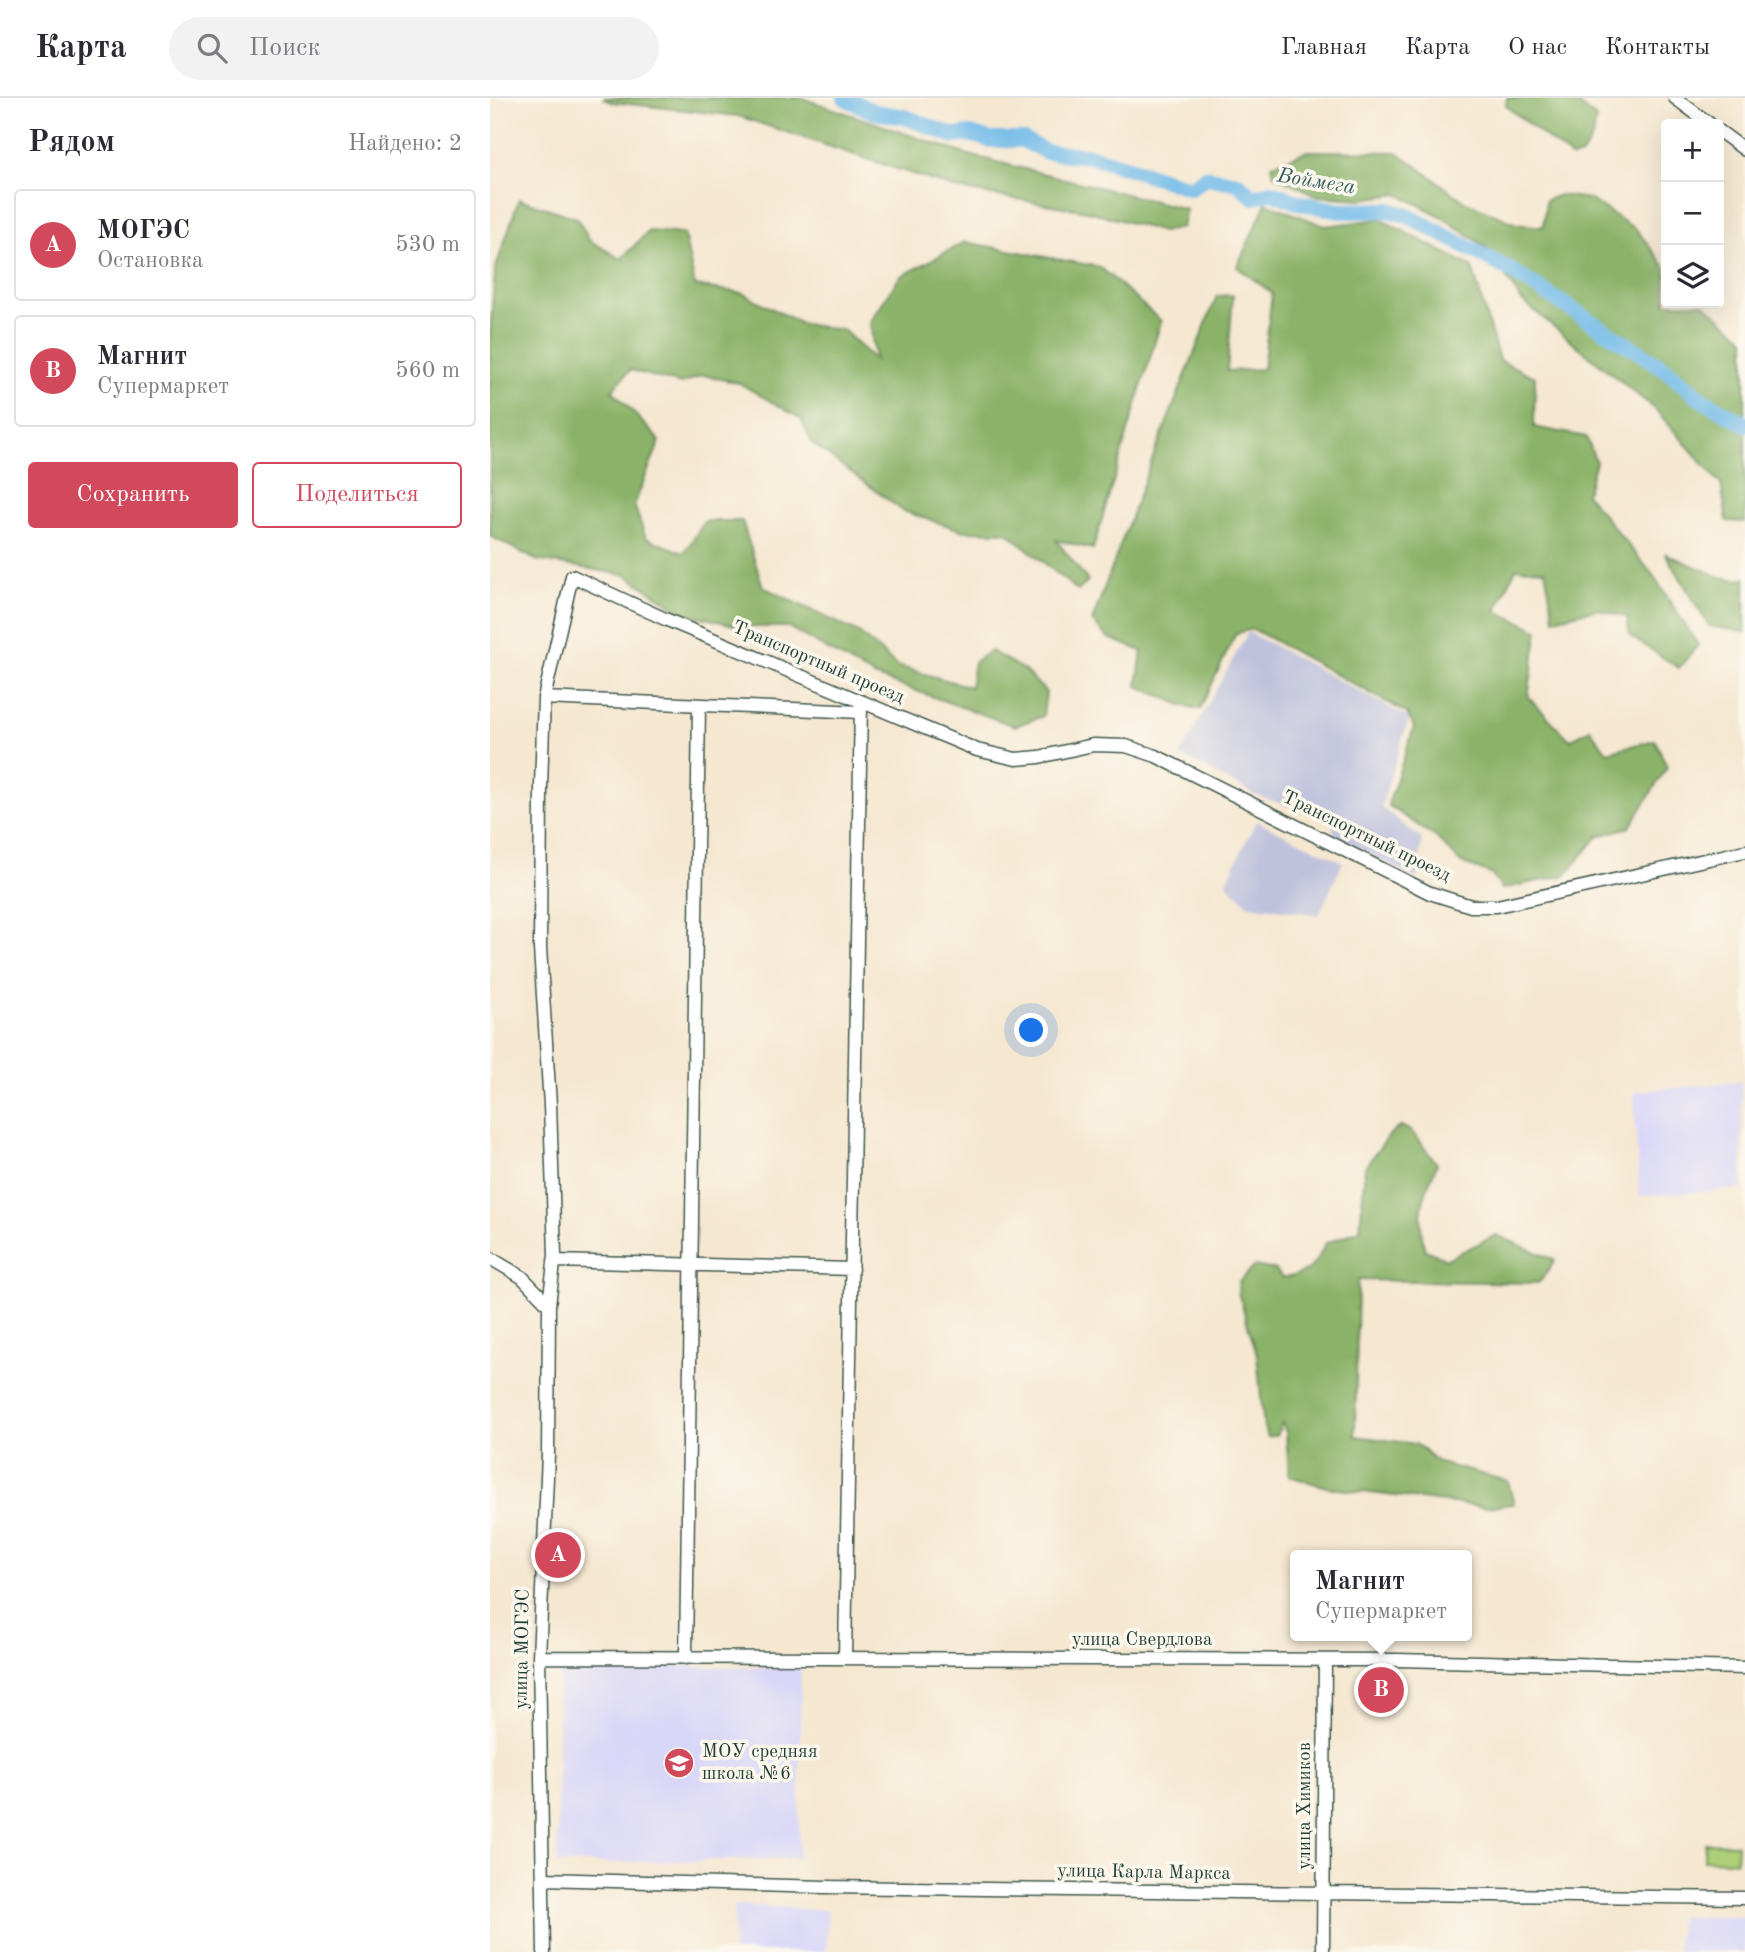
<!DOCTYPE html>
<html lang="ru">
<head>
<meta charset="utf-8">
<style>
  :root { --surface:#fff; --page:#f2f2f3; --text:#2b2b33; --muted:#7c7c81; --line:#e1e1e2; --accent:#d1495b }
  body { margin:0; font-family:"Old Standard TT",serif; background:var(--page); color:var(--text) }
  .controls { position:absolute; right:21px; top:21px; display:grid; overflow:hidden; border-radius:7px; box-shadow:0 7px 28px #0002 }
  .controls button { width:63px; height:63px; display:grid; place-items:center; padding:0; border:0; border-bottom:2px solid var(--line); background:var(--surface); color:var(--text); font:35px sans-serif }
  .you { position:absolute; left:542px; top:933px; width:24px; height:24px; margin:-18px; border:5px solid #fff; border-radius:50%; background:#1a73e8; box-shadow:0 0 0 10px #1a73e833 }
  .badge { display:grid; place-items:center; width:46px; height:46px; border-radius:50%; background:var(--accent); color:#fff; font-size:23px; font-weight:700 }
  .pin { position:absolute; translate:-50% -50%; border:4px solid #fff; box-shadow:0 2px 7px #0006 }
  .popup { position:absolute; left:800px; top:1452px; width:182px; height:91px; box-sizing:border-box; display:grid; place-content:center; border-radius:7px; background:var(--surface); filter:drop-shadow(0 2px 5px #0005); font-size:23px; white-space:nowrap; color:var(--muted) }
  .popup b { font-size:26px; color:var(--text) }
  .popup::after { content:''; position:absolute; left:50%; top:100%; margin-left:-14px; border:14px solid transparent; border-top-color:var(--surface) }
  .list { margin:0; padding:0; list-style:none }
  h2 { display:flex; justify-content:space-between; align-items:center; height:91px; margin:0; padding:0 28px; font-size:30px }
  h2 small { font-size:23px; font-weight:400; color:var(--muted) }
  .list li { display:grid; grid-template-columns:46px 1fr auto; gap:21px; align-items:center; box-sizing:border-box; height:112px; margin:0 14px 14px; padding:0 14px; border:2px solid var(--line); border-radius:7px }
  .list b { display:block; font-size:26px; white-space:nowrap }
  .list p { margin:0; font-size:23px; white-space:nowrap; color:var(--muted) }
  .list em { font-size:23px; font-style:normal; color:var(--muted) }
  .actions { display:flex; gap:14px; padding:21px 28px }
  .actions a { flex:1; padding:16px 0; border:2px solid var(--accent); border-radius:7px; text-align:center; font-size:24px; color:var(--accent) }
  .actions .main { background:var(--accent); color:#fff }
  .icon { flex:none; width:38px; height:38px; fill:none; stroke:currentColor; stroke-width:2; stroke-linecap:round; stroke-linejoin:round }
  .map { position:relative; flex:none; width:1255px; height:1854px; overflow:hidden }
  header { display:flex; align-items:center; gap:42px; box-sizing:border-box; height:98px; padding:0 35px; background:var(--surface); border-bottom:2px solid var(--line) }
  header strong { font-size:33px }
  nav { display:flex; gap:38px; margin-inline-start:auto; font-size:24px }
  .search { width:490px; height:63px; background:var(--page); display:flex; align-items:center; gap:18px; box-sizing:border-box; padding:0 24px; border-radius:38px; color:var(--muted); font-size:26px }
  main { display:flex }
  aside { flex:1; background:var(--surface) }
  .map>svg:first-child { display:block }
  .built { fill:#d9d7f8 }
  .industrial { fill:#c0c2dd }
  .green { fill:#adcf77; stroke:#668656; stroke-width:2 }
  .forest { fill:#8ab268; stroke:#54784e; stroke-width:2 }
  .lines { fill:none; stroke-linecap:round; stroke-linejoin:round }
  .river { stroke:#70bae9; stroke-width:16 }
  .minor-casing { stroke:#3f564b; stroke-width:15 }
  .minor { stroke:#fff; stroke-width:12 }
  .labels { text-anchor:middle; dominant-baseline:central; stroke-width:7; stroke-linejoin:round; paint-order:stroke }
  .street-label { font-size:19px; fill:#1f3d34; stroke:#fbf7ec }
  .poi-label { font-size:19px; fill:#1f3d34; stroke:#fbf7ec; text-anchor:start }
  .water-label { font-size:21px; font-style:italic; fill:#335c61; stroke:#fbf7ec }
</style>
</head>
<body>
<header>
<strong>Карта</strong>
<div class="search"><svg class="icon" aria-label="search" viewBox="0 0 24 24"><circle cx="10" cy="10" r="6"/><path d="M15 15l6 6"/></svg>Поиск</div>
<nav><a>Главная</a><a>Карта</a><a>О нас</a><a>Контакты</a></nav>
</header>
<main>
<aside>
<h2>Рядом<small>Найдено: 2</small></h2>
<ul class="list">
<li><span class="badge">A</span><div><b>МОГЭС</b><p>Остановка</p></div><em>530 m</em></li>
<li><span class="badge">B</span><div><b>Магнит</b><p>Супермаркет</p></div><em>560 m</em></li>
</ul>
<div class="actions"><a class="main">Сохранить</a><a>Поделиться</a></div>
</aside>
<div class="map">
<svg width="1255" height="1854" viewBox="0 0 1255 1854">
  <rect width="100%" height="100%" fill="#fbf7ec"/>
  <filter id="ink" filterUnits="userSpaceOnUse"><feTurbulence type="fractalNoise" baseFrequency=".0143" numOctaves="2"/><feDisplacementMap in="SourceGraphic" scale="14" xChannelSelector="R" yChannelSelector="G"/><feConvolveMatrix kernelMatrix="1 2 1 2 8 2 1 2 1" color-interpolation-filters="sRGB"/></filter>
  <filter id="wash" filterUnits="userSpaceOnUse"><feTurbulence type="fractalNoise" baseFrequency=".00686" numOctaves="4" result="noise"/><feDisplacementMap in="SourceGraphic" scale="28" xChannelSelector="R" yChannelSelector="G"/><feGaussianBlur stdDeviation="1.57" result="paint"/><feColorMatrix in="noise" values="0 0 0 0 0 0 0 0 0 0 0 0 0 0 0 0 0 1.4 0 .05"/><feComposite in="paint" operator="in"/></filter>
  <g filter="url(#wash)">
    <rect width="100%" height="100%" fill="#f5e7d0"/>
    <path class="built" d="M1251 983 1252 1091 1149 1098 1144 994Z
      M69 1567 311 1570 309 1760 67 1766Z
      M244 1807 338 1812 336 1854H243Z
      M1189 1818 1255 1819V1854H1187Z"/>
    <path class="industrial" d="M758 534 919 620 891 709 932 741 927 781 844 738 842 723 765 697 690 657Z
      M766 723 853 764 829 817 759 807 736 785Z"/>
    <path class="green" d="M1215 1745 1247 1746 1246 1763 1214 1762Z"/>
    <path class="forest" d="M113 0H312L475 56 696 111 692 129 673 134 602 114 467 91 248 18 121 4Z
      M1017 0H1080L1106 20 1103 38 1092 57 1082 60 1016 8Z
      M817 53 907 54 974 103 1026 126 1053 129 1056 102 1069 97 1099 101 1147 132 1176 170V205H1213L1255 241V424L1237 423 1231 386 1165 311 1031 202 998 151 949 117 908 96 872 101 828 98 784 77 782 67Z
      M29 101 87 120 99 142 131 161 159 133 194 136 205 188 252 195 312 226 353 232 385 262 380 223 410 179 475 144 610 169 671 223 603 451 566 442 598 483 588 493 517 434 474 433 413 413 322 345 311 321 249 285 213 277 191 286 140 272 122 292 170 343 144 407 156 440 194 455 215 423H252L273 489 369 535 407 568 480 589 484 564 501 553 534 572 556 594 553 618 525 628 384 578 298 529H251L192 514 136 477 46 462 0 438V236L5 172Z
      M776 105 835 128 890 121 982 169 1009 262 1045 279 1044 329 1096 339 1106 364 1096 396 1163 477 1208 547 1189 570 1140 538 1137 519 1107 511 1064 521 1055 472 1026 470 1006 513 1048 532 1038 599 1080 642 1100 631 1117 654 1165 642 1177 669 1140 729 1108 738 1076 777 1012 791 1001 776 971 765 947 740 898 707 924 629 917 615 763 531 746 535 710 611 694 608 647 588 652 553 618 540 602 523 665 354 727 198 743 197 737 273 773 271 782 195 747 169Z
      M1176 456 1230 479 1251 482 1255 479V534L1219 528Z
      M911 1028 921 1033 947 1066C933 1096 926 1119 935 1152L957 1161 1006 1137 1065 1162 1049 1185 868 1182 865 1338 926 1346 949 1365 1018 1383 1024 1406 995 1409 840 1390 799 1378 796 1334 792 1325 787 1337 778 1339 774 1330 767 1257 748 1194 749 1183 765 1168 785 1172 792 1180C818 1177 825 1168 836 1145L870 1132 875 1069 902 1034Z"/>
    <g class="lines">
      <path class="river" d="M355 0 384 14 415 19 464 38 480 36 500 42H533L557 54 601 58 701 90 716 79 748 85 763 99 782 94 807 104 849 113 899 112 916 117 1013 168 1174 270 1210 300 1255 326"/>
    </g>
  </g>
  <g filter="url(#ink)">
    <g class="lines">
      <g class="minor-casing">
        <path id="minor" d="M1185 0 1220 26
          M1229 33 1255 52
          M54 600 371 614
          M0 1160 32 1179 59 1207
          M64 1163 362 1171
          M49 1559 907 1562 1255 1570
          M196 1560 209 607
          M355 1560 371 604
          M53 1781 334 1789 1255 1800
          M54 1854 49 1559 58 1357 59 1207 65 1157 60 1007 50 850 51 688 54 600 82 478 175 521 487 652 526 661 549 659 603 647 636 648 666 658 940 795 981 808H1007L1255 753
          M833 1854 835 1562"/>
      </g>
      <use href="#minor" class="minor"/>
    </g>
  </g>
  <defs>
    <g id="school-disc" transform="scale(1.575)"><circle r="9.5" fill="#d1495b" stroke="#fbf7ec"/><path d="M0-5L7-2L0 1L-7-2ZM-4 1L0 2.5L4 1V4Q0 6-4 4Z" fill="#fff"/></g>
  </defs>
  <g fill-rule="evenodd">
    <use href="#school-disc" x="189" y="1665"/>
  </g>
  <g class="labels">
    <g class="street-label">
      <text transform="translate(328 565) rotate(23)">Транспортный проезд</text>
      <text transform="translate(876 739) rotate(26)">Транспортный проезд</text>
      <text x="652" y="1542">улица Свердлова</text>
      <text transform="translate(33 1551) rotate(-89)">улица МОГЭС</text>
      <text transform="translate(815 1708) rotate(-90)">улица Химиков</text>
      <text transform="translate(654 1775) rotate(1)">улица Карла Маркса</text>
    </g>
    <g class="poi-label">
      <text x="212" y="1654">МОУ средняя<tspan x="212" dy="22">школа №6</tspan></text>
    </g>
    <g class="water-label">
      <text transform="translate(826 84) rotate(9)">Воймега</text>
    </g>
  </g>
</svg>
<div class="controls">
<button>+</button>
<button>−</button>
<button><svg class="icon" aria-label="layers" viewBox="0 0 24 24"><path d="M12 4l9 5-9 5-9-5zM3 14l9 5 9-5"/></svg></button>
</div>
<div class="you"></div>
<div class="pin badge" style="left:68px;top:1457px">A</div>
<div class="pin badge" style="left:891px;top:1592px">B</div>
<div class="popup"><b>Магнит</b>Супермаркет</div>
</div>
</main>
</body>
</html>
